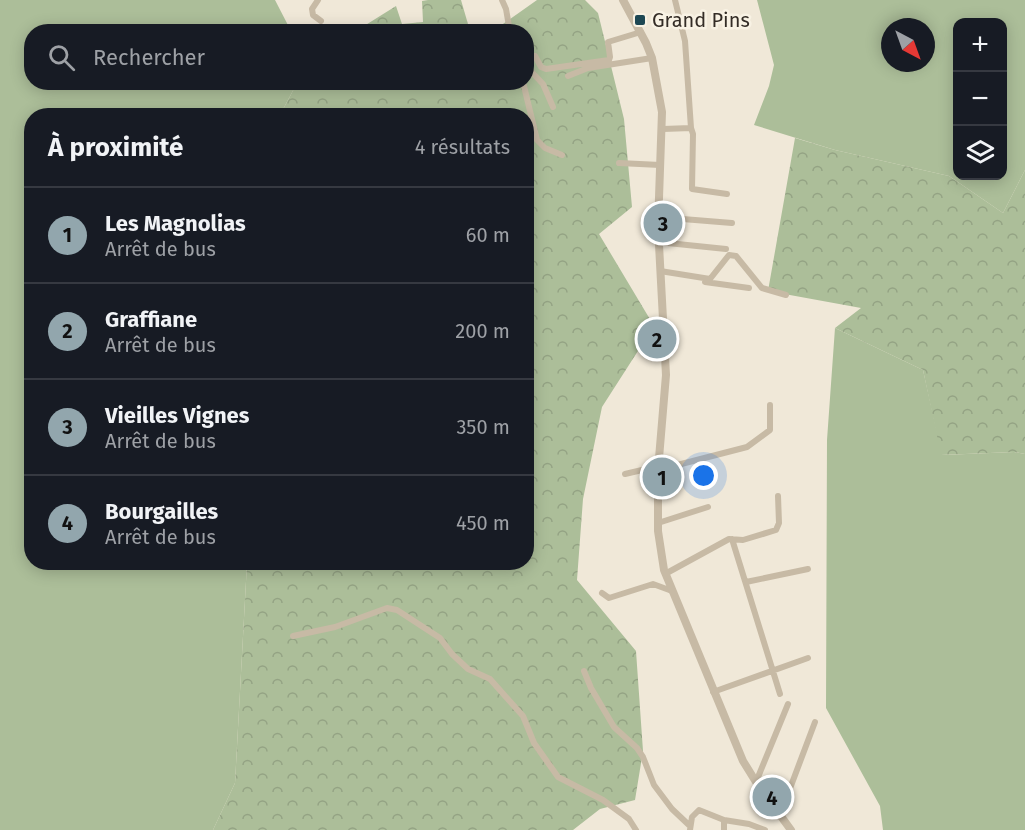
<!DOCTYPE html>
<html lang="fr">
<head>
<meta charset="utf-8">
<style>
  :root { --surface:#171b24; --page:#20242c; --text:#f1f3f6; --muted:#9ea1a6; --line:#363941; --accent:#92a6ad }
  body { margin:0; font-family:"Fira Sans",sans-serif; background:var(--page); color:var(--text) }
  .controls { position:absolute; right:18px; top:18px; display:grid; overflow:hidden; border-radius:12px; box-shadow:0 3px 15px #0003 }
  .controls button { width:54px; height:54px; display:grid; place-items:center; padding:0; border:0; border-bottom:2px solid var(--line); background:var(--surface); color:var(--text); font:30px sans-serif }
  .compass { position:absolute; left:881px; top:18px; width:54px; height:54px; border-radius:50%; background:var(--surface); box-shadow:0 3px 15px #0003; rotate:139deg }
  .you { position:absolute; left:704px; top:476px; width:21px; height:21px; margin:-15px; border:4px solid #fff; border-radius:50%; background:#1a73e8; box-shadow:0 0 0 9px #1a73e833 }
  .badge { display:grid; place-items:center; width:39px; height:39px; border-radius:50%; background:var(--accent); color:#111; font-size:20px; font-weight:700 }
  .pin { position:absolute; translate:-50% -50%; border:3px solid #fff; box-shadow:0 2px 6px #0006 }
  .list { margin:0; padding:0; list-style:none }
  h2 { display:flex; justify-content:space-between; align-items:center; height:78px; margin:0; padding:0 24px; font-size:26px }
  h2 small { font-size:20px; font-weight:400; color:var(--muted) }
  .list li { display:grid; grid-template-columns:39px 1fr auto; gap:18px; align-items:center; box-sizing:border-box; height:96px; padding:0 24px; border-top:2px solid var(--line) }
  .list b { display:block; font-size:22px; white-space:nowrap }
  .list p { margin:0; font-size:20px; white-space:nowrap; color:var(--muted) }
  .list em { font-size:20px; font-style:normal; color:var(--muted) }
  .icon { flex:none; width:33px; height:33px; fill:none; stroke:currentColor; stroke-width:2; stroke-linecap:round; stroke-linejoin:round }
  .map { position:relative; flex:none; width:1025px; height:830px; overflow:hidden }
  .search { position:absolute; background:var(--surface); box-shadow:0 3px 15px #0003; left:24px; top:24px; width:510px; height:66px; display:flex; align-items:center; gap:15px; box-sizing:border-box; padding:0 21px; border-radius:24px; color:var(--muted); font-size:22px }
  .panel { position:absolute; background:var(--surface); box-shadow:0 3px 15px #0003; left:24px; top:108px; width:510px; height:462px; border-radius:24px }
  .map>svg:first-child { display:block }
  .green { fill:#acbe99; fill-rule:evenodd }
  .forest { fill:url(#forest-crowns) }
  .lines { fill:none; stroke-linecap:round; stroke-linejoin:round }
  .minor { stroke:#c7baa5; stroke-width:6 }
  .tertiary { stroke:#c7baa5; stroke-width:8 }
  .poi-dot { fill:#1d4753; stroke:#f8f2e4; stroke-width:2 }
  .labels { text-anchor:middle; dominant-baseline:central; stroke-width:5; stroke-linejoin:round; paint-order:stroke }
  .poi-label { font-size:20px; fill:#332c26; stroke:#f8f2e4; text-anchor:start }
</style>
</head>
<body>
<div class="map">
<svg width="1025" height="830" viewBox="0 0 1025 830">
  <defs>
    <pattern id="forest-crowns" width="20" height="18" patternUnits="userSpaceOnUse" patternTransform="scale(1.5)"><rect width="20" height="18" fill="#acbe99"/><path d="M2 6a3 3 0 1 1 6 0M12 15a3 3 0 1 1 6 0" fill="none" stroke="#94a384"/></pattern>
  </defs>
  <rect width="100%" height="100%" fill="#f0e8d8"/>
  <path class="green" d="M0 0H275L291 31 32 32V82L297 83 280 115 32 116V562L247 563 235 783 213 830H0Z
    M757 0H1025V170L1003 213 949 176 835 150 754 125 769 86 774 65ZM958 22H1002V176H958ZM890 27H926V63H890Z
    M835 328 923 370 942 455 1014 452 1025 454V830H883L880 806 826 708 827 440Z"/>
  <path class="forest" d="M428 0H461L470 31H356L396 6 402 24 423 22 422 1Z
    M537 0H585L598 13 624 119 632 207 599 234 654 326 602 407 583 499 577 580 636 651 643 751 635 800 600 809 573 830H213L235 783 247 563 526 562V116L280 115 297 83 526 82V32L493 31Z
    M795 138 835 150 949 176 1003 213 1025 170V454L1014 452 941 455 923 370 835 328 861 308 768 291Z"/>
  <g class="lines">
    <path class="minor" d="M318 0 312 9 313 15 321 21
      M502 0 506 9 510 32
      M675 0 685 41 691 128 693 134 692 189 727 194
      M535 56 541 67 546 69 609 60 610 57 608 42 641 32
      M526 66 543 84 553 107
      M568 76 588 68 652 58
      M523 82 537 140 545 148 562 155
      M663 129 691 128
      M619 163 660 165
      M658 217 732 223
      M658 242 726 249
      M660 271 710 279 729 255 736 256 762 288 786 295
      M705 282 749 288
      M658 470 747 447 770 430V405
      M625 474 659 466
      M658 523 708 507
      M732 539 780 694
      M665 574 729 539 743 540 776 530 779 523 778 496
      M746 582 808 569
      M602 593 609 598 653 584 672 591
      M293 636 335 627 387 608 397 610 440 638 452 654 468 669 490 679 523 716 534 743 558 777 603 800 629 819 636 830
      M584 671 591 688 614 727 637 748 643 757 654 785 672 809 690 826
      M713 692 808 658
      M756 782 788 704
      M780 815 815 722
      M690 830 692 817 699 810 724 820 749 824 765 830
      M724 830V820"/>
    <path class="tertiary" d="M623 0 646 43 652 58 662 112 658 226 666 375 658 470V531L664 570 743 761 756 782 791 830"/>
  </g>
  <rect class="poi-dot" x="634" y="14" width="12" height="12" rx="3"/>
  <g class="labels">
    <g class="poi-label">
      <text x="652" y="20">Grand Pins</text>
    </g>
  </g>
</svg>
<div class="controls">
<button>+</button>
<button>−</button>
<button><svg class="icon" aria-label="layers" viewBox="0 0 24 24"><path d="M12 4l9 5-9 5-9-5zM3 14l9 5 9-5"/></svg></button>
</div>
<svg class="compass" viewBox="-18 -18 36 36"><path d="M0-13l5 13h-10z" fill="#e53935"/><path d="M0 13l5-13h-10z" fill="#9ea1a6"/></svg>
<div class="you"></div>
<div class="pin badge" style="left:662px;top:477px">1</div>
<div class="pin badge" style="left:657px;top:339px">2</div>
<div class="pin badge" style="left:663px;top:223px">3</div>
<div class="pin badge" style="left:772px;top:797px">4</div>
<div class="search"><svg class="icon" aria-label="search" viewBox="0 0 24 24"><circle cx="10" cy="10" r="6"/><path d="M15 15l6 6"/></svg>Rechercher</div>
<section class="panel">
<h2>À proximité<small>4 résultats</small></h2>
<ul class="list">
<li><span class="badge">1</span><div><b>Les Magnolias</b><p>Arrêt de bus</p></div><em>60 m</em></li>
<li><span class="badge">2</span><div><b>Graffiane</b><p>Arrêt de bus</p></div><em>200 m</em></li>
<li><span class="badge">3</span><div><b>Vieilles Vignes</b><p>Arrêt de bus</p></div><em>350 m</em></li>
<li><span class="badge">4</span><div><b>Bourgailles</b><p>Arrêt de bus</p></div><em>450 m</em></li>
</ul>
</section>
</div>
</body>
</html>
